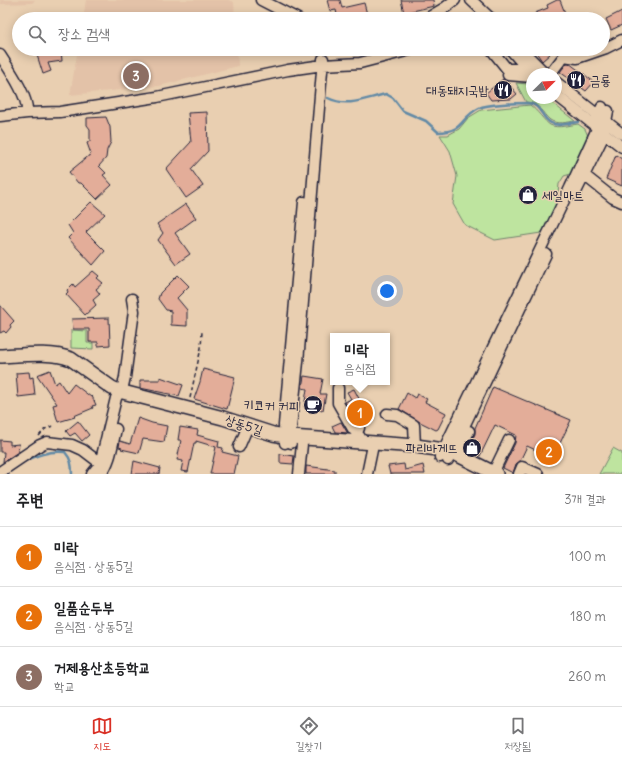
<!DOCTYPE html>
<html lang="ko">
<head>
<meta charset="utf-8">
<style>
  :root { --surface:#fff; --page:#f6f6f6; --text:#202124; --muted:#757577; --line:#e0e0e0; --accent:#d93025 }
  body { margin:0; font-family:Delius,"Poor Story",sans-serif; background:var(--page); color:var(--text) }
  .compass { position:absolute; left:526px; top:68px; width:36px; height:36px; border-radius:50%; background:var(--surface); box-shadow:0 2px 10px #0003; rotate:66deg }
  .you { position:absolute; left:387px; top:291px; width:14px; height:14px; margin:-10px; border:3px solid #fff; border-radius:50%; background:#1a73e8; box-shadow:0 0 0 6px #1a73e833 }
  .badge { display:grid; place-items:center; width:26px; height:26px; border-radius:50%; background:var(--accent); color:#fff; font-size:13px; font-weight:700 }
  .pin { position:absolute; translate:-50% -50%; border:2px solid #fff; box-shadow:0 1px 4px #0006 }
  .popup { position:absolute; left:330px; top:333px; width:60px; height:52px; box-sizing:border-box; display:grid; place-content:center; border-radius:0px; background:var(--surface); filter:drop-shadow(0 1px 3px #0005); font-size:13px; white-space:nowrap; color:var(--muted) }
  .popup b { font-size:15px; color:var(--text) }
  .popup::after { content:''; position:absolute; left:50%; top:100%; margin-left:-8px; border:8px solid transparent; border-top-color:var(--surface) }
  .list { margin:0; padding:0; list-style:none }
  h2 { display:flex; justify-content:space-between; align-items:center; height:52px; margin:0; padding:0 16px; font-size:17px }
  h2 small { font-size:13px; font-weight:400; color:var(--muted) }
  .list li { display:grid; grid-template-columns:26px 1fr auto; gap:12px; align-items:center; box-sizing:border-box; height:60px; padding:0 16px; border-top:1px solid var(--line) }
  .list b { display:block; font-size:15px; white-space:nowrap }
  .list p { margin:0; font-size:13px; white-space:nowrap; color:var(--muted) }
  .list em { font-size:13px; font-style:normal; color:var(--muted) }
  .icon { flex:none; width:22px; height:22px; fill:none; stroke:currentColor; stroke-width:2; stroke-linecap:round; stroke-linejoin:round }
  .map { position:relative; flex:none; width:622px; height:474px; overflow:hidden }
  .search { position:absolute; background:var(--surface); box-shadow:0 2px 10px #0003; left:12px; right:12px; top:12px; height:44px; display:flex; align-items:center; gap:10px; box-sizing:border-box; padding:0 14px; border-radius:22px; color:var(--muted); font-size:15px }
  .sheet { height:232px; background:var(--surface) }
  nav { display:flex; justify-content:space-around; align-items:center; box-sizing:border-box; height:56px; border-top:1px solid var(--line); background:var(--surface); font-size:11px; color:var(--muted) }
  nav a { display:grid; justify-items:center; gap:2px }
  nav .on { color:var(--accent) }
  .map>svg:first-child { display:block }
  .built { fill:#e3c2a8 }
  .green { fill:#bee49f; stroke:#70836d }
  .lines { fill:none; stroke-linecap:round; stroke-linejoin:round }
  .stream { stroke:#628aa6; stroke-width:2.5 }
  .building { fill:#e3ad99; stroke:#22223b }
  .minor-casing { stroke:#22223b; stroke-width:13 }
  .major-casing { stroke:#22223b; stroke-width:16 }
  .path { stroke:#22223b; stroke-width:1.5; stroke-dasharray:4 3; stroke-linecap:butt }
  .minor { stroke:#e9cfb1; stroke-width:10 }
  .major { stroke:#e9cfb1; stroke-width:13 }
  .labels { text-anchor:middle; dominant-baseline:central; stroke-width:3; stroke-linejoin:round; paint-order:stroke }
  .poi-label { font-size:13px; fill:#22223b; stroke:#e9cfb1; text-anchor:end }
  .street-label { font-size:13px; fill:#22223b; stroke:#e9cfb1 }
</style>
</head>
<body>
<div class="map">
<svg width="622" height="474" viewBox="0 0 622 474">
  <rect width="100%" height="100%" fill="#e9cfb1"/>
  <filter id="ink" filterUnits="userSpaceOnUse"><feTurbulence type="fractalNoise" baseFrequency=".025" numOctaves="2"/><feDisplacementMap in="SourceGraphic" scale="8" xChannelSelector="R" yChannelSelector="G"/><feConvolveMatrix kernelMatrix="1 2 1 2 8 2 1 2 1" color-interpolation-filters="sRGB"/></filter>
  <g filter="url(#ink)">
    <path class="built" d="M0 0H35L32 3 1 4Z
      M86 0H228L234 2 235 19H83Z
      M78 49H237L238 66 159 86 70 95Z"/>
    <path class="green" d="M516 83 528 84 532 87V98H546L575 121C568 122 557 125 550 120 541 113 541 103 526 102Z
      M530 105C537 110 545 122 550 125 558 129 570 125 578 124L585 129 588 136 571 174 564 176 559 184 556 212 541 233 495 240 465 225 453 204 457 176 450 151 440 135H448L459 129 468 118 481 110Z
      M71 330 87 331V343H93V349L71 348Z
      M613 448 622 453V474H599Z"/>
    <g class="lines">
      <path class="stream" d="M328 98C348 108 367 98 386 94L393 98 403 111 426 121 438 132C465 132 459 118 479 108 487 104 518 103 528 103 541 104 541 118 551 123 559 127 569 123 578 122
        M21 463C36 456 49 450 65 452 71 459 72 465 72 474
        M7 474 12 469"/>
    </g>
    <path class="building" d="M327 0H340L342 8 364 3 368 18 338 19 336 10 330 11Z
      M401 0H433L434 6 404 13Z
      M557 0H560L565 13 551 19H537L535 13 548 8 547 5Z
      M622 11V25L611 30 606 19Z
      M53 49H61L62 61 48 63 51 71 43 74 36 52Z
      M539 49H546L550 54 542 61 536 52Z
      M567 63H569L594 82 586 91 560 72Z
      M503 79 506 81 517 94 511 99 491 100 486 93Z
      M207 112 208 151 191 169 203 186 186 198 166 169 191 142 188 113Z
      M106 117 110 127 111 142 107 150 106 158 99 166 106 173 103 175 112 185 97 199 81 183H78L69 172 91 154 87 143 90 141V129L87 125V118Z
      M616 155 622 159V186L606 179Z
      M91 202 105 214 86 232 105 251 93 265 68 238 73 233 68 225Z
      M186 204 196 218 175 233 190 254 176 264 158 240 163 233 157 224Z
      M93 271 99 276 97 278 103 283 96 289 100 294 93 300 96 305 85 315 66 294 68 292 67 290 73 284 75 287Z
      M178 275 189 286 177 298 187 310V326L171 325V311L166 310 158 299 160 293Z
      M0 305 14 321 10 325 11 327 6 333 4 331 0 333Z
      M109 318 110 345 98 346V342H89V329H73L72 319Z
      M203 369 235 377 227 409 194 399 200 382Z
      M50 370 55 384 59 381 67 393 74 384 91 397 92 396 96 405 92 406 93 408 74 416 75 417 58 422 53 405 57 404 37 375Z
      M29 372 30 378 33 377 35 395 18 397 16 373Z
      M304 376 323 379 320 394H326L323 410 304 407 307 389 302 388Z
      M160 377 183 385 179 396 140 388V380H160Z
      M493 387 571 420 553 458 527 446 520 461 516 464 513 473 503 468 515 443 516 435 495 425 480 456 467 450 475 434V428Z
      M354 389 366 412 362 414 356 412 352 414 345 402 351 399 347 392Z
      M407 393 415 398 417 394 427 399 425 402 446 413 438 429 436 430 420 422 399 409Z
      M138 418 152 423 167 426 164 442 143 439 139 453 121 449 122 448 119 447 120 441 130 444Z
      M78 421 89 435 82 441 75 433 70 436 66 431Z
      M341 422 347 432 348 433 335 432 332 426Z
      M180 427 198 430 197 435 219 441 218 447 223 448 222 452 238 456 234 474H210L216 447 196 441V443H194L188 472 181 471 183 461 177 460 181 440H178Z
      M0 440 10 441V445L19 444 18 452 3 462 4 452H0Z
      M280 454 294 456 293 464 280 463Z
      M134 461 160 468 159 474H132Z
      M404 464 405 470 423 465 425 474H390L388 466Z
      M306 466 335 470V474H306Z"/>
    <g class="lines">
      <g class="minor-casing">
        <path id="minor" d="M261 0 298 19
          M471 0 489 17 492 19
          M426 19 446 7 455 0
          M491 49 507 69 538 68 541 69 547 74
          M510 49 530 72
          M521 49 541 69
          M0 55C9 69 29 97 27 113
          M550 74 564 56 577 58 606 48 622 40
          M508 75 532 77
          M556 82 622 134
          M556 95 622 147
          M0 116 27 113 60 112 157 97 288 70 323 65 360 63 414 49
          M584 175 613 198 622 202
          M575 194 603 137 608 111
          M338 388V403L353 429 360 437V442
          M387 414 397 415 414 425 415 446
          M357 433 359 428 357 418
          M285 443 284 425 304 202
          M291 443V427L298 362 323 59
          M239 447 245 433
          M458 455 469 431
          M440 457 570 188 596 131 598 115 602 107
          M448 460 546 254
          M0 472 40 445 47 442 72 445 83 450 104 466
          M493 473 509 440
          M92 474 100 464 116 398 123 386 125 377 134 311 132 299
          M101 474C111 461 112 445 116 429
          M299 474 302 444
          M367 474 372 450V443
          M519 474 522 467 538 474"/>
      </g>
      <g class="major-casing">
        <path id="major" d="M0 356C22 355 51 351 71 359L112 388 119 391 223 418 273 434 291 437 416 446 444 450 452 452 496 474"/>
      </g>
      <path class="path" d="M190 398 201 348 202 331
        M39 436 45 429 55 425"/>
      <use href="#minor" class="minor"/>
      <use href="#major" class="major"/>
    </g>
  </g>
  <defs>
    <g id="restaurant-disc" transform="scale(1)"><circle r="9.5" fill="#22223b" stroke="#e9cfb1"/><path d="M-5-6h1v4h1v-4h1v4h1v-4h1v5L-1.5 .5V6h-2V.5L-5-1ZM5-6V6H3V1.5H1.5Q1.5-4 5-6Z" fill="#fff"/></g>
    <g id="shop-disc" transform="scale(1)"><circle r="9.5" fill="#22223b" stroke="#e9cfb1"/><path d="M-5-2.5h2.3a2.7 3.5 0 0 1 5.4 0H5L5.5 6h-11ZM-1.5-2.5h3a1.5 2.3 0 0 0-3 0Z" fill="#fff"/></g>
    <g id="cafe-disc" transform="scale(1)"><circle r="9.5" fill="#22223b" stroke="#e9cfb1"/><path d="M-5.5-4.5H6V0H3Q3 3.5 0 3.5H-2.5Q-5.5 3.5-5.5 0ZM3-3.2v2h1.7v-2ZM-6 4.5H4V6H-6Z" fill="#fff"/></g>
  </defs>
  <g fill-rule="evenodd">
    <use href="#restaurant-disc" x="576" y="80"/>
    <use href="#restaurant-disc" x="503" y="90"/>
    <use href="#shop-disc" x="528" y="195"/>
    <use href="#cafe-disc" x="313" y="405"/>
    <use href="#shop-disc" x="472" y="448"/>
  </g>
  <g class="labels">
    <g class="poi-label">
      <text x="590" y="80" text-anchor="start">금룡</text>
      <text x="489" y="90">대동돼지국밥</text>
      <text x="542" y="195" text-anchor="start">세일마트</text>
      <text x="299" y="405">키코커 커피</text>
      <text x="458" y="448">파리바게뜨</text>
    </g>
    <g class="street-label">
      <text transform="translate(244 425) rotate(18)">상동5길</text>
    </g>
  </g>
</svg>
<svg class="compass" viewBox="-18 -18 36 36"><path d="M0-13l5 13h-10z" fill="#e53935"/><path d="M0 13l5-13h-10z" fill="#757577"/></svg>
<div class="you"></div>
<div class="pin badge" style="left:360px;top:413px;background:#e8710a">1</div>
<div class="popup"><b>미락</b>음식점</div>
<div class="pin badge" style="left:549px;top:452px;background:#e8710a">2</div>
<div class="pin badge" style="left:136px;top:76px;background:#8d6e63">3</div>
<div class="search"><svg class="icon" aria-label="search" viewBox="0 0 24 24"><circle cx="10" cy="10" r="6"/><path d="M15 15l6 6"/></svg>장소 검색</div>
</div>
<section class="sheet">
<h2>주변<small>3개 결과</small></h2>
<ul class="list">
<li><span class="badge" style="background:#e8710a">1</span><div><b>미락</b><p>음식점 · 상동5길</p></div><em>100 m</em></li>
<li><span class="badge" style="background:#e8710a">2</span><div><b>일품순두부</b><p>음식점 · 상동5길</p></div><em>180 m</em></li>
<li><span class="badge" style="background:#8d6e63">3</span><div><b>거제용산초등학교</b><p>학교</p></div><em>260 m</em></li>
</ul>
</section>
<nav>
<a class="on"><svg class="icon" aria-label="map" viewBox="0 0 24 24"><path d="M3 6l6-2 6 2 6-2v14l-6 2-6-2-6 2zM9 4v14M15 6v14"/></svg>지도</a>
<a><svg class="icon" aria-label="directions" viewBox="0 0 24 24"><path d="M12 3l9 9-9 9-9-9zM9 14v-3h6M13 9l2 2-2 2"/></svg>길찾기</a>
<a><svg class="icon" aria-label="saved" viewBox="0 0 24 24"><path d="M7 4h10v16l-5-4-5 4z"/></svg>저장됨</a>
</nav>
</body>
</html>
